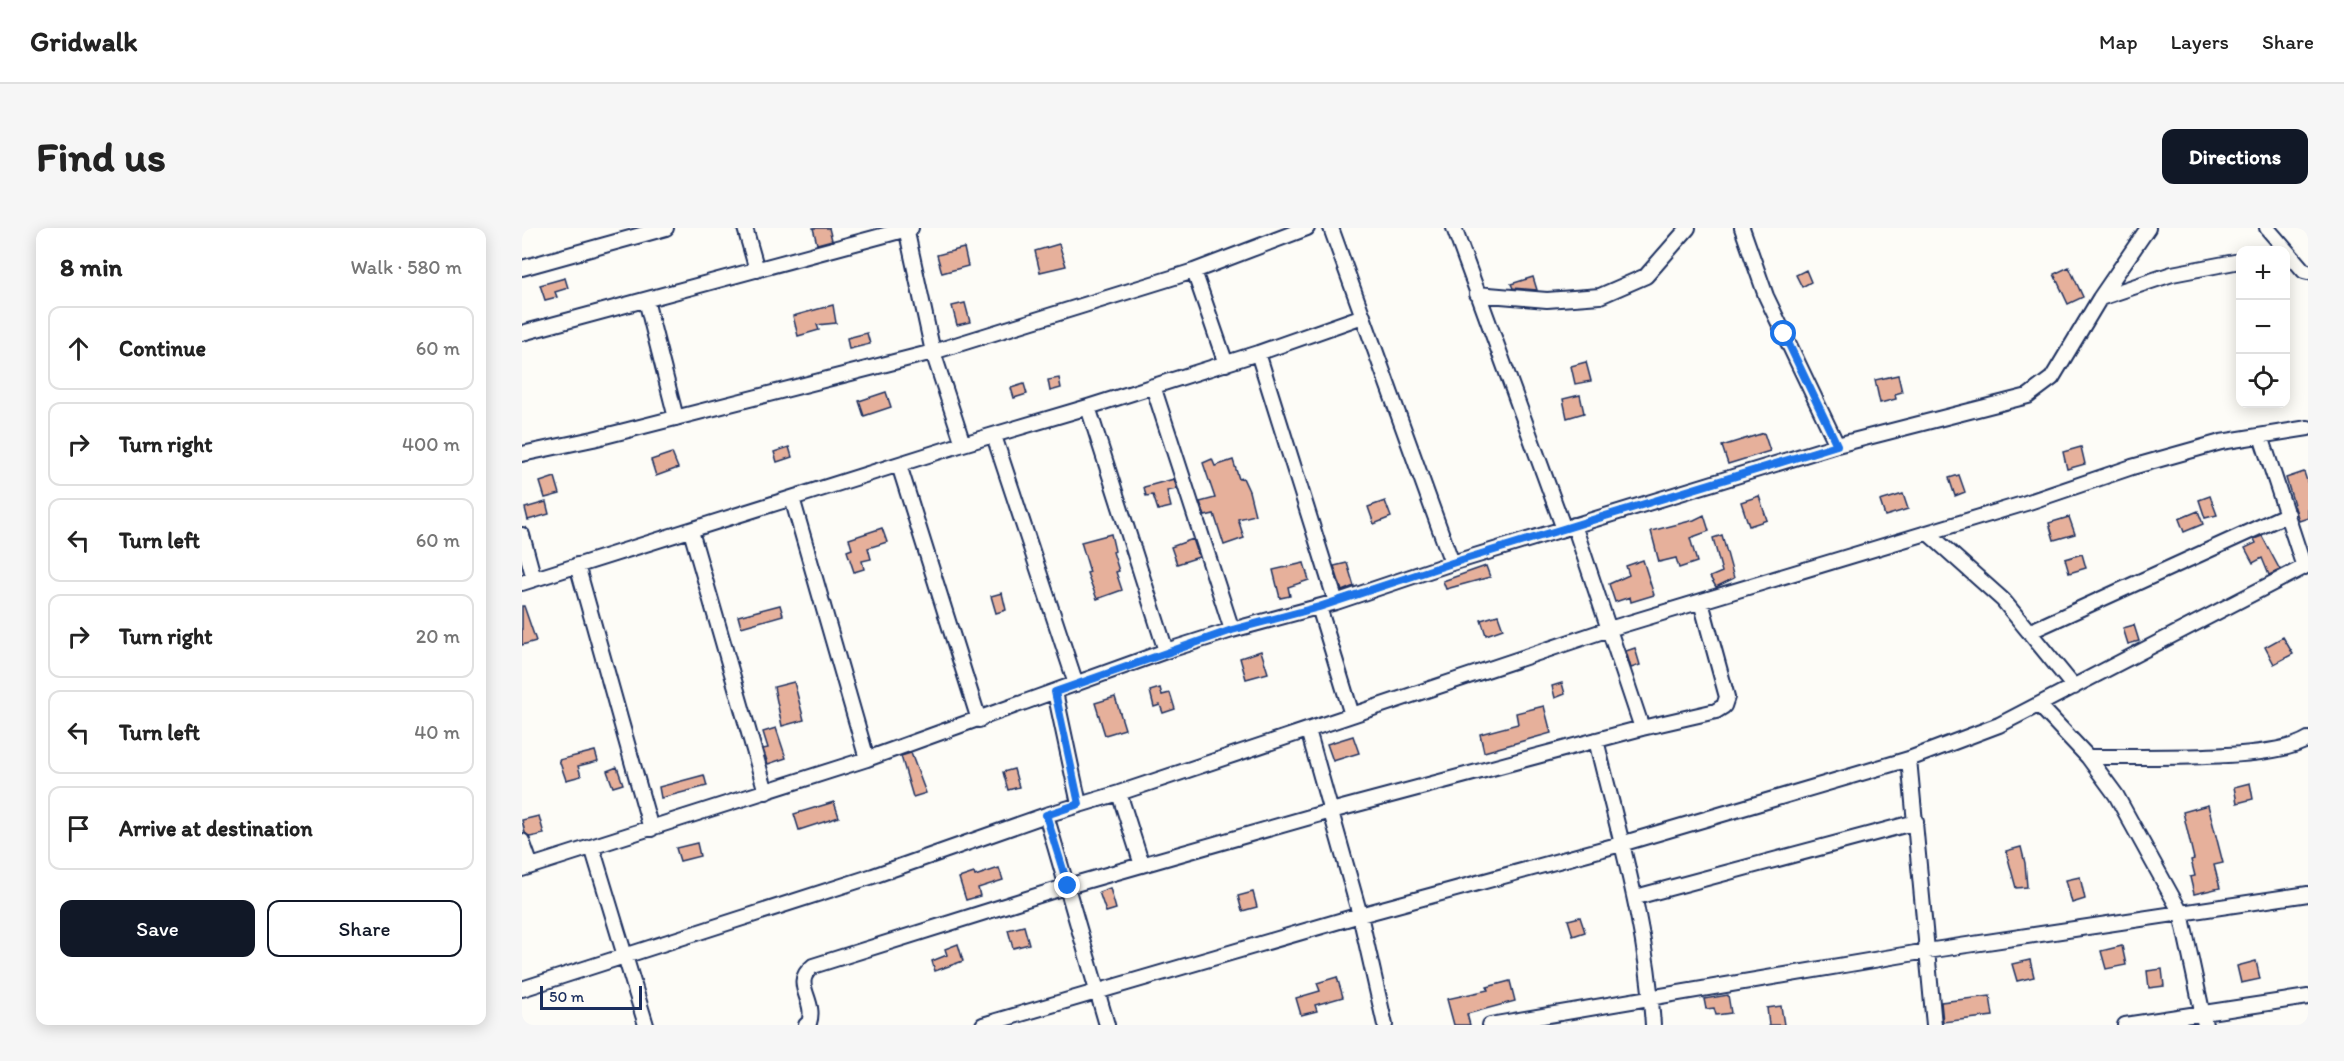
<!DOCTYPE html>
<html lang="en">
<head>
<meta charset="utf-8">
<style>
  :root { --surface:#fff; --page:#f6f6f6; --text:#222; --muted:#767676; --line:#e0e0e0; --accent:#111827 }
  body { margin:0; font-family:Itim,sans-serif; background:var(--page); color:var(--text) }
  .controls { position:absolute; right:18px; top:18px; display:grid; overflow:hidden; border-radius:12px; box-shadow:0 3px 15px #0003 }
  .controls button { width:54px; height:54px; display:grid; place-items:center; padding:0; border:0; border-bottom:2px solid var(--line); background:var(--surface); color:var(--text); font:30px sans-serif }
  .scale { position:absolute; left:18px; bottom:15px; width:102px; box-sizing:border-box; padding-left:6px; border:3px solid #1b2f5e; border-top:0; font-size:16px; line-height:21px; white-space:nowrap; color:#1b2f5e; -webkit-text-stroke:4px #fdfcf7; paint-order:stroke }
  .stop { position:absolute; width:18px; height:18px; margin:-14px; border:4px solid #1a73e8; border-radius:50%; background:#fff }
  .stop.end { background:#1a73e8; border-color:#fff; box-shadow:0 2px 6px #0008 }
  .list { margin:0; padding:0; list-style:none }
  h2 { display:flex; justify-content:space-between; align-items:center; height:78px; margin:0; padding:0 24px; font-size:26px }
  h2 small { font-size:20px; font-weight:400; color:var(--muted) }
  .list li { display:grid; grid-template-columns:39px 1fr auto; gap:18px; align-items:center; box-sizing:border-box; height:84px; margin:0 12px 12px; padding:0 12px; border:2px solid var(--line); border-radius:12px }
  .list b { display:block; font-size:22px; white-space:nowrap }
  .list em { font-size:20px; font-style:normal; color:var(--muted) }
  .actions { display:flex; gap:12px; padding:18px 24px }
  .actions a { flex:1; padding:14px 0; border:2px solid var(--accent); border-radius:12px; text-align:center; font-size:21px; color:var(--accent) }
  .actions .main { background:var(--accent); color:#fff }
  .icon { flex:none; width:33px; height:33px; fill:none; stroke:currentColor; stroke-width:2; stroke-linecap:round; stroke-linejoin:round }
  .map { position:relative; flex:none; width:1786px; height:797px; overflow:hidden; border-radius:12px }
  header { display:flex; align-items:center; gap:36px; box-sizing:border-box; height:84px; padding:0 30px; background:var(--surface); border-bottom:2px solid var(--line) }
  header strong { font-size:28px }
  nav { display:flex; gap:33px; margin-inline-start:auto; font-size:21px }
  .intro { display:flex; align-items:center; justify-content:space-between; box-sizing:border-box; height:144px; padding:0 36px }
  h1 { margin:0; font-size:42px }
  .button { padding:15px 27px; border-radius:12px; background:var(--accent); color:#fff; font-size:21px; font-weight:700 }
  main { display:flex; gap:36px; padding:0 36px }
  aside { flex:1; background:var(--surface); border-radius:12px; box-shadow:0 3px 15px #0003 }
  .map>svg:first-child { display:block }
  .building { fill:#e6b09b; stroke:#1b2f5e; stroke-width:1.5 }
  .lines { fill:none; stroke-linecap:round; stroke-linejoin:round }
  .street-casing { stroke:#1b2f5e; stroke-width:18 }
  .street { stroke:#fdfcf7; stroke-width:14 }
  .route { stroke:#1a73e8; stroke-width:8 }
</style>
</head>
<body>
<header>
<strong>Gridwalk</strong>
<nav><a>Map</a><a>Layers</a><a>Share</a></nav>
</header>
<div class="intro"><h1>Find us</h1><a class="button">Directions</a></div>
<main>
<aside>
<h2>8 min<small>Walk · 580 m</small></h2>
<ul class="list">
<li><svg class="icon" aria-label="ahead" viewBox="0 0 24 24"><path d="M12 20V5M6 11l6-6 6 6"/></svg><div><b>Continue</b></div><em>60 m</em></li>
<li><svg class="icon" aria-label="right" viewBox="0 0 24 24"><path d="M7 20v-9h11M14 6l5 5-5 5"/></svg><div><b>Turn right</b></div><em>400 m</em></li>
<li><svg class="icon" aria-label="left" viewBox="0 0 24 24"><path d="M17 20v-9H6M10 6l-5 5 5 5"/></svg><div><b>Turn left</b></div><em>60 m</em></li>
<li><svg class="icon" aria-label="right" viewBox="0 0 24 24"><path d="M7 20v-9h11M14 6l5 5-5 5"/></svg><div><b>Turn right</b></div><em>20 m</em></li>
<li><svg class="icon" aria-label="left" viewBox="0 0 24 24"><path d="M17 20v-9H6M10 6l-5 5 5 5"/></svg><div><b>Turn left</b></div><em>40 m</em></li>
<li><svg class="icon" aria-label="arrive" viewBox="0 0 24 24"><path d="M6 21V4h12l-3 4 3 4H6"/></svg><div><b>Arrive at destination</b></div></li>
</ul>
<div class="actions"><a class="main">Save</a><a>Share</a></div>
</aside>
<div class="map">
<svg width="1786" height="797" viewBox="0 0 1786 797">
  <rect width="100%" height="100%" fill="#fdfcf7"/>
  <filter id="ink" filterUnits="userSpaceOnUse"><feTurbulence type="fractalNoise" baseFrequency=".0167" numOctaves="2"/><feDisplacementMap in="SourceGraphic" scale="12" xChannelSelector="R" yChannelSelector="G"/><feConvolveMatrix kernelMatrix="1 2 1 2 8 2 1 2 1" color-interpolation-filters="sRGB"/></filter>
  <g filter="url(#ink)">
    <path class="building" d="M291 0H307L310 12 295 16Z
      M537 16 544 38 518 44 513 23Z
      M442 20 446 38 420 45 415 27Z
      M1547 39 1561 69 1546 76 1532 46Z
      M1284 42 1289 54 1280 59 1274 47Z
      M1011 49 1015 62 991 60 989 56Z
      M43 50 46 60 33 64 35 69 23 72 18 57Z
      M443 75 448 94 435 97 430 78Z
      M311 77 314 95 295 97 297 102 276 108 271 88Z
      M345 105 348 116 327 121 325 110Z
      M1064 134 1069 153 1053 156 1049 138Z
      M1376 147 1380 164 1373 166 1374 171 1358 175 1353 152Z
      M537 150 539 160 528 163 526 152Z
      M502 156 505 166 492 170 489 160Z
      M364 164 369 179 342 188 337 173Z
      M1058 167 1062 185 1045 190 1041 171Z
      M1242 205 1248 223 1206 236 1200 218Z
      M267 219 270 229 255 234 252 224Z
      M1559 219 1563 236 1545 241 1541 224Z
      M150 225 156 240 134 248 129 232Z
      M690 231 693 238 711 232 717 251 721 250 727 263 733 287 716 291 722 310 702 317 692 286 683 288 678 274 693 270 681 235Z
      M1782 244 1786 256V290L1777 293 1764 250Z
      M1437 247 1443 264 1433 268 1427 250Z
      M33 249 38 266 23 270 18 254Z
      M652 251 655 261 645 263 649 279 636 282 631 267 624 268 622 259Z
      M1381 266 1386 281 1363 288 1358 273Z
      M1237 268 1245 292 1227 298 1219 274Z
      M1688 268 1695 287 1683 290 1677 272Z
      M863 273 869 289 852 296 846 279Z
      M24 274 27 286 6 292 3 280Z
      M1676 283 1681 296 1662 304 1657 291Z
      M1182 287 1187 303 1168 310 1175 334 1157 340 1154 330 1137 334 1129 303 1172 292Z
      M1547 289 1553 306 1532 312 1527 295Z
      M360 300 365 314 346 320 349 331 340 333 342 341 332 344 325 323 330 321 327 311Z
      M589 306 593 323 591 324 597 343 594 344 600 362 575 371 565 345 568 344 559 314Z
      M1200 307 1212 350 1194 359 1188 349 1200 344 1191 310Z
      M1740 308 1758 342 1747 347 1740 330 1731 335 1723 320 1734 315 1732 311Z
      M671 311 677 329 655 336 649 319Z
      M1560 326 1564 340 1547 345 1543 331Z
      M1121 332 1132 367 1109 374 1108 369 1093 374 1087 356 1107 347 1104 338Z
      M782 335 787 352 766 359 768 368 758 370 751 342Z
      M825 335 832 358 820 363 812 338Z
      M964 338 968 349 924 361 921 353Z
      M480 365 484 382 474 385 469 368Z
      M258 377 261 387 219 399 216 388Z
      M0 378H2L14 413 0 417Z
      M976 387 981 401 964 407 959 392Z
      M1612 397 1617 413 1606 416 1601 400Z
      M1761 409 1771 426 1752 436 1743 419Z
      M1113 420 1118 437 1109 440 1104 423Z
      M739 423 746 445 724 451 718 430Z
      M272 454 282 492 260 498 252 459Z
      M1040 455 1043 466 1033 470 1030 458Z
      M638 460 640 467 648 465 653 481 641 485 638 477 632 479 628 463Z
      M593 469 603 501 583 507 573 475Z
      M1022 478 1029 505 962 524 958 506 996 496 994 485Z
      M254 500 264 530 246 536 241 521 246 520 241 504Z
      M831 508 837 525 811 533 805 516Z
      M73 523 76 533 56 538 59 548 44 552 37 532Z
      M389 525 404 565 391 569 379 528Z
      M95 539 101 556 91 559 85 543Z
      M492 541 497 559 486 562 481 544Z
      M182 547 185 558 139 570 137 559Z
      M1728 555 1731 571 1715 575 1712 559Z
      M312 574 317 589 277 602 272 586Z
      M1686 577 1701 635 1692 637 1698 660 1672 666 1668 649 1673 648 1669 632 1672 631 1661 584Z
      M17 588 22 606 8 609 3 605 0 592Z
      M175 615 178 628 158 633 154 620Z
      M1499 619 1503 635 1505 659 1494 660 1484 623Z
      M477 640 481 652 456 660 458 668 444 672 437 650 452 645 453 648Z
      M1558 649 1563 671 1550 675 1544 652Z
      M588 660 594 681 584 684 577 664Z
      M731 664 735 679 720 683 716 668Z
      M1058 689 1063 704 1051 708 1046 692Z
      M502 698 507 716 491 720 486 702Z
      M436 716 441 733 413 743 410 733 425 727 423 721Z
      M1600 718 1604 737 1584 741 1579 723Z
      M1508 732 1512 749 1495 753 1490 736Z
      M1734 733 1738 751 1719 755 1715 738Z
      M1640 741 1642 758 1627 760 1625 743Z
      M815 749 821 769 793 777 795 783 779 787 774 770 798 763 795 755Z
      M988 753 993 773 945 786 948 797H932L925 771 966 762 965 759Z
      M1206 767 1209 785 1194 787 1192 780 1184 781 1182 771Z
      M1468 768 1471 788 1421 794 1419 774Z
      M1259 778 1262 797H1247L1245 780Z"/>
    <g class="lines">
      <g class="street-casing">
        <path id="street" d="M223 0 235 42
          M384 0 411 124 441 216
          M809 0 930 335
          M932 0 1042 301
          M1220 0 1244 68 1315 217
          M1745 0 1782 43 1786 44
          M0 40 144 0
          M672 43 704 136
          M955 66 1025 72 1078 68 1124 48 1166 0
          M1578 70 1650 46 1718 33
          M124 72 154 190
          M0 105 389 0
          M736 125 814 374
          M631 158 710 402
          M566 179 644 423
          M472 208 554 456
          M1739 208 1782 339
          M0 226 71 211 411 124 672 43 785 0
          M377 237 457 492
          M270 270 345 531
          M1052 297 1120 500
          M169 303 244 564
          M1406 305 1481 372 1552 459
          M0 307 12 351
          M55 337 129 601
          M0 355 441 216 566 179 736 125 841 88
          M797 379 830 487
          M1507 404 1766 286
          M533 464 557 576
          M1517 477 1566 529 1594 567 1659 685 1683 797
          M786 502 838 687 863 797
          M1074 512C1097 607 1125 699 1131 797
          M1566 529C1614 528 1750 534 1786 511
          M1387 531 1412 797
          M597 565 620 637
          M524 587 585 797
          M0 613 9 638
          M70 619 124 797
          M0 641 345 531 644 423 710 402 814 374 930 335 1315 217 1506 168 1530 150 1578 70 1626 0
          M1114 669 1394 594
          M0 761 351 648 524 587 597 565 1087 401 1504 275 1610 239 1699 214 1786 200
          M284 797 287 795C295 771 268 756 291 738L546 658 809 583 1120 500 1194 483 1202 478 1205 469 1179 374
          M461 797 838 687 1099 616 1387 531 1477 497 1786 337
          M968 797 1405 723 1786 666
          M1603 797 1786 769"/>
      </g>
      <use href="#street" class="street"/>
    </g>
  </g>
  <g class="lines" filter="url(#ink)">
    <path class="route" d="M546 658 524 587 557 576 533 464 710 402 797 379 930 335 1315 217 1262 106"/>
  </g>
</svg>
<div class="controls">
<button>+</button>
<button>−</button>
<button><svg class="icon" aria-label="locate" viewBox="0 0 24 24"><circle cx="12" cy="12" r="6"/><path d="M12 2v4M12 18v4M2 12h4M18 12h4"/></svg></button>
</div>
<div class="scale">50 m</div>
<div class="stop" style="left:1262px;top:106px"></div>
<div class="stop end" style="left:546px;top:658px"></div>
</div>
</main>
</body>
</html>
